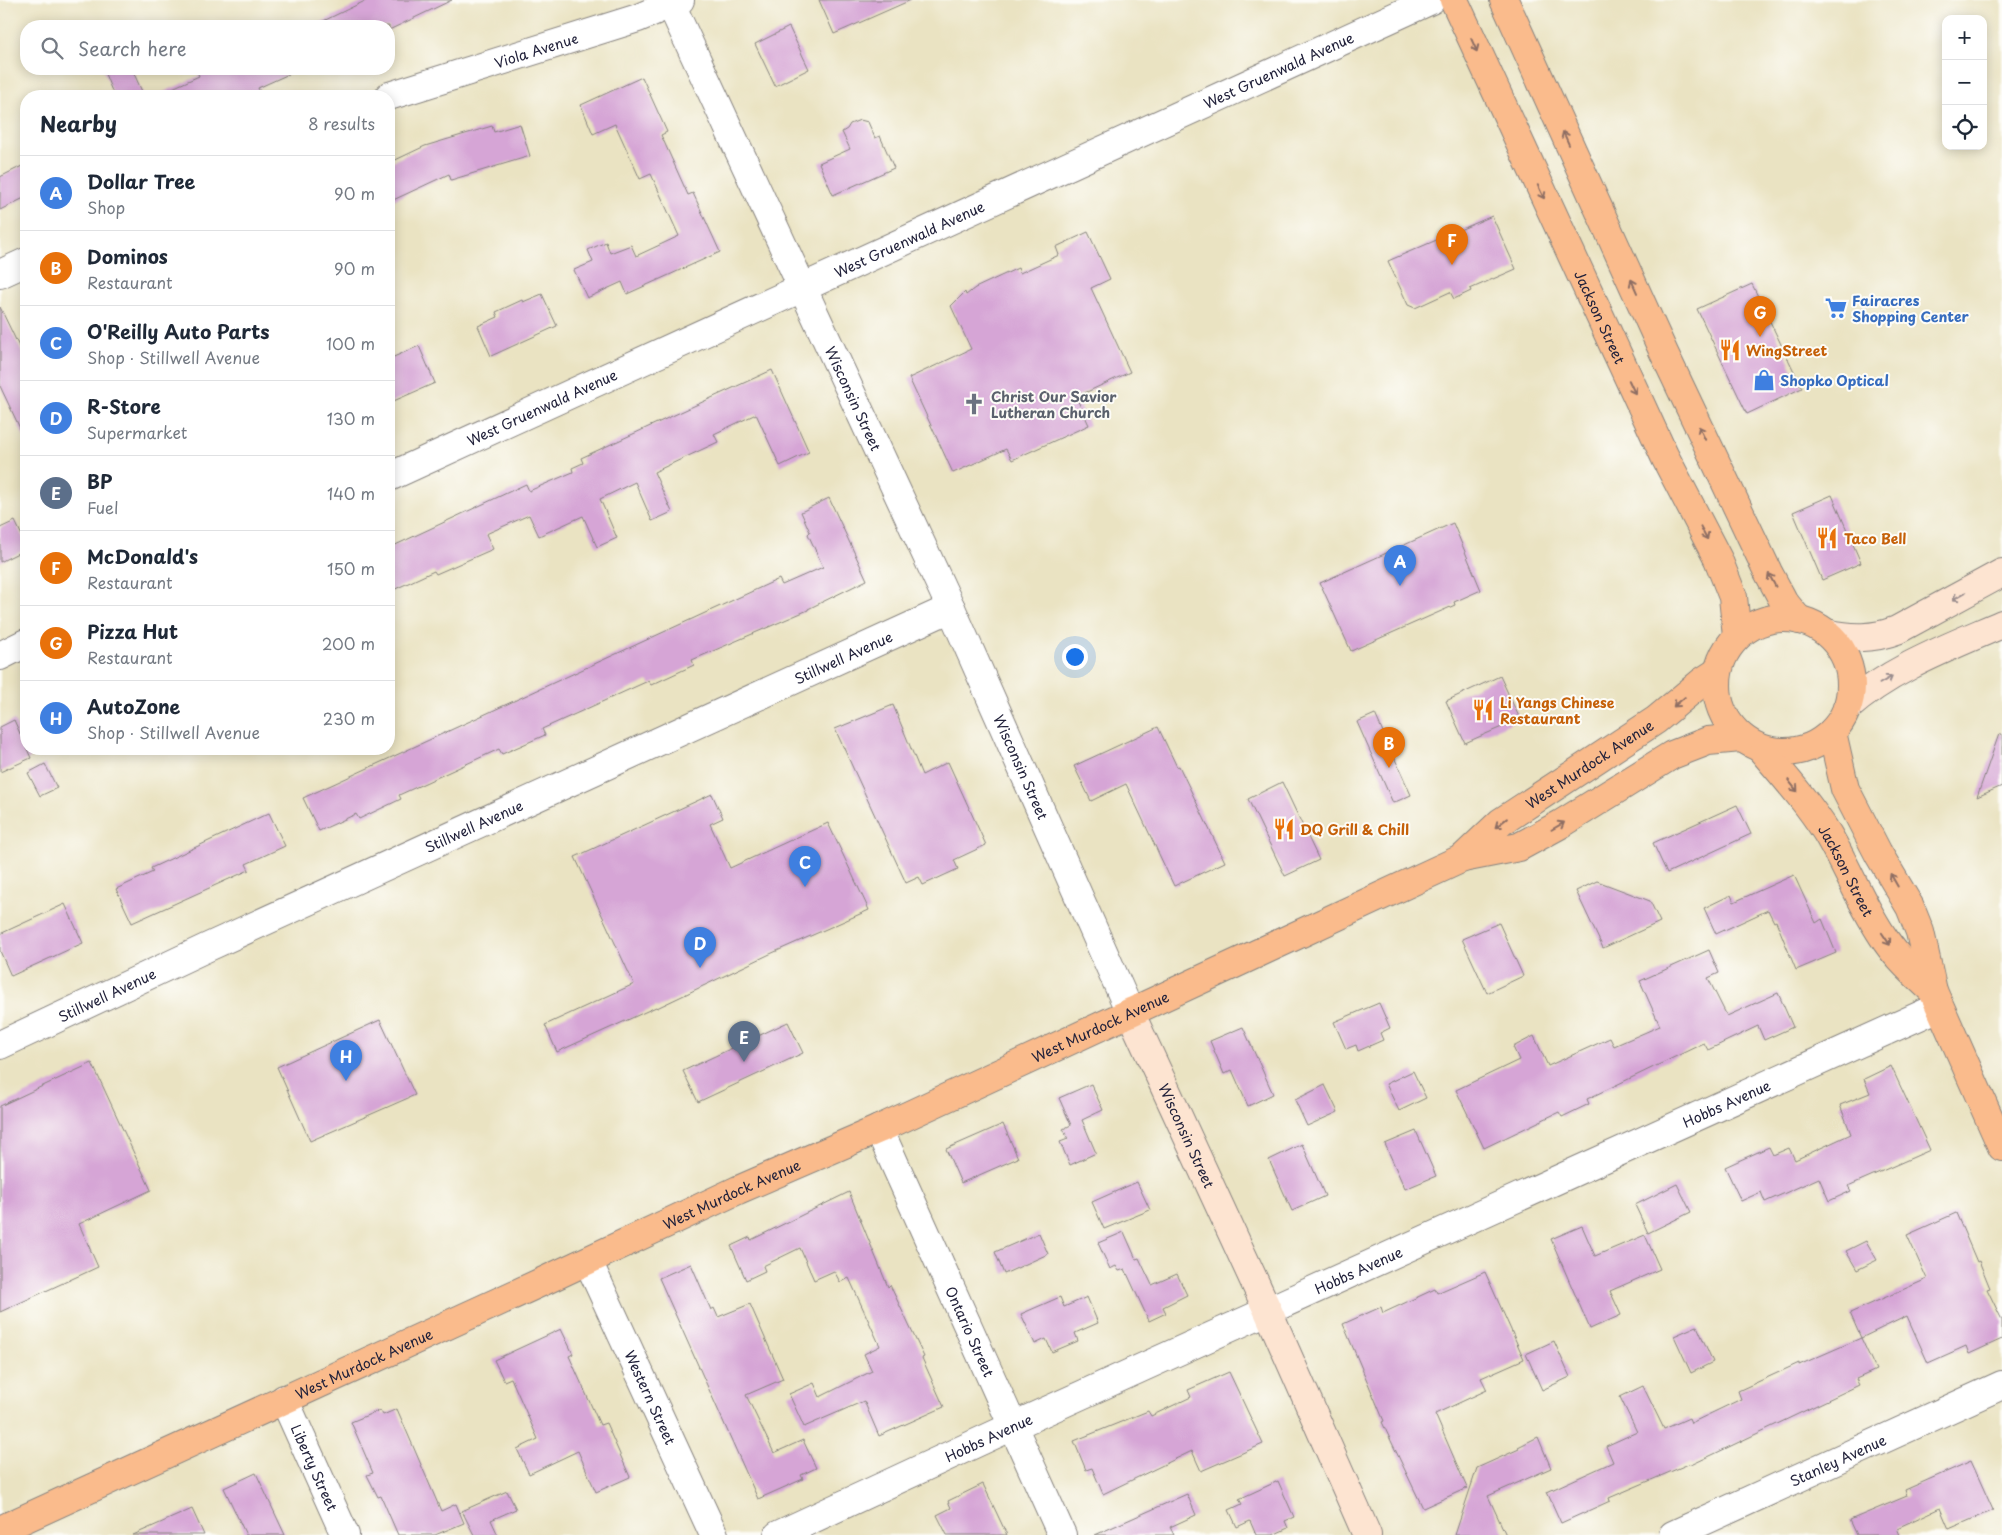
<!DOCTYPE html>
<html lang="en">
<head>
<meta charset="utf-8">
<style>
  :root { --surface:#fff; --page:#f6f6f7; --text:#1f2937; --muted:#747a83; --line:#e0e1e3; --accent:#db2777 }
  body { margin:0; font-family:"Playpen Sans",sans-serif; background:var(--page); color:var(--text) }
  .controls { position:absolute; right:15px; top:15px; display:grid; overflow:hidden; border-radius:10px; box-shadow:0 2px 12px #0003 }
  .controls button { width:45px; height:45px; display:grid; place-items:center; padding:0; border:0; border-bottom:1px solid var(--line); background:var(--surface); color:var(--text); font:25px sans-serif }
  .you { position:absolute; left:1074px; top:656px; width:18px; height:18px; margin:-12px; border:4px solid #fff; border-radius:50%; background:#1a73e8; box-shadow:0 0 0 8px #1a73e833 }
  .badge { display:grid; place-items:center; width:32px; height:32px; border-radius:50%; background:var(--accent); color:#fff; font-size:16px; font-weight:700 }
  .pin { position:absolute; translate:-50% -41px; filter:drop-shadow(0 1px 2px #0008) }
  .pin::after { content:''; position:absolute; top:26px; width:18px; height:15px; background:inherit; clip-path:polygon(0 0,100% 0,50% 100%) }
  .list { margin:0; padding:0; list-style:none }
  h2 { display:flex; justify-content:space-between; align-items:center; height:65px; margin:0; padding:0 20px; font-size:21px }
  h2 small { font-size:16px; font-weight:400; color:var(--muted) }
  .list li { display:grid; grid-template-columns:32px 1fr auto; gap:15px; align-items:center; box-sizing:border-box; height:75px; padding:0 20px; border-top:1px solid var(--line) }
  .list b { display:block; font-size:19px; white-space:nowrap }
  .list p { margin:0; font-size:16px; white-space:nowrap; color:var(--muted) }
  .list em { font-size:16px; font-style:normal; color:var(--muted) }
  .icon { flex:none; width:28px; height:28px; fill:none; stroke:currentColor; stroke-width:2; stroke-linecap:round; stroke-linejoin:round }
  .map { position:relative; flex:none; width:2002px; height:1535px; overflow:hidden }
  .search { position:absolute; background:var(--surface); box-shadow:0 2px 12px #0003; left:20px; top:20px; width:375px; height:55px; display:flex; align-items:center; gap:12px; box-sizing:border-box; padding:0 18px; border-radius:20px; color:var(--muted); font-size:19px }
  .panel { position:absolute; background:var(--surface); box-shadow:0 2px 12px #0003; left:20px; top:90px; width:375px; height:665px; border-radius:20px }
  .map>svg:first-child { display:block }
  .building { fill:#d6a5d6 }
  .lines { fill:none; stroke-linecap:round; stroke-linejoin:round }
  .street-casing { stroke:#86827e; stroke-width:30 }
  .secondary-casing { stroke:#86827e; stroke-width:30 }
  .primary-casing { stroke:#86827e; stroke-width:30 }
  .street { stroke:#fff; stroke-width:28 }
  .secondary { stroke:#fde4d1; stroke-width:28 }
  .primary { stroke:#fabb8c; stroke-width:28 }
  .oneway { stroke:#8e6e64 }
  .oneway2 { stroke:#9a8d8e }
  .labels { text-anchor:middle; dominant-baseline:central; stroke-width:4; stroke-linejoin:round; paint-order:stroke }
  .street-label { font-size:14px; fill:#22223b; stroke:#fdfcf7 }
  .shop-label { font-size:14px; font-weight:bold; fill:#366cbe; stroke:#fdfcf7; text-anchor:start }
  .food-label { font-size:14px; font-weight:bold; fill:#c56008; stroke:#fdfcf7; text-anchor:start }
  .worship-label { font-size:14px; font-weight:bold; fill:#5b616d; stroke:#fdfcf7; text-anchor:start }
</style>
</head>
<body>
<div class="map">
<svg width="2002" height="1535" viewBox="0 0 2002 1535">
  <rect width="100%" height="100%" fill="#fdfcf7"/>
  <filter id="ink" filterUnits="userSpaceOnUse"><feTurbulence type="fractalNoise" baseFrequency=".02" numOctaves="2"/><feDisplacementMap in="SourceGraphic" scale="10" xChannelSelector="R" yChannelSelector="G"/><feConvolveMatrix kernelMatrix="1 2 1 2 8 2 1 2 1" color-interpolation-filters="sRGB"/></filter>
  <filter id="wash" filterUnits="userSpaceOnUse"><feTurbulence type="fractalNoise" baseFrequency=".0096" numOctaves="4" result="noise"/><feDisplacementMap in="SourceGraphic" scale="20" xChannelSelector="R" yChannelSelector="G"/><feGaussianBlur stdDeviation="1.12" result="paint"/><feColorMatrix in="noise" values="0 0 0 0 0 0 0 0 0 0 0 0 0 0 0 0 0 1.4 0 .05"/><feComposite in="paint" operator="in"/></filter>
  <g filter="url(#wash)">
    <rect width="100%" height="100%" fill="#eae3c2"/>
    <g id="blocks">
      <path class="building" d="M367 0H452L389 30V26H313Z
        M819 0H911L834 34Z
        M789 27 809 69 775 86 755 44Z
        M103 69H132L144 96H114Z
        M196 69H300L258 88 262 96H155L199 76Z
        M642 77 667 132 661 135 688 195 693 193 720 252 627 294 622 282 587 298 574 270 593 262 588 250 606 242 610 253 631 245 636 256 679 236 651 174 640 179 615 124 593 134 581 105Z
        M860 120 868 122 875 138 880 136 894 168 833 195 819 163 850 149 842 132 847 129 850 124Z
        M520 124 530 156 451 180 449 174 389 202V163L425 146 492 126 494 132Z
        M26 164V197L0 210V177Z
        M1492 216 1516 269 1470 289 1471 291 1454 299 1450 292 1415 308 1408 305 1388 261Z
        M1088 232 1110 279 1091 288 1130 372 1076 397 1089 425 1012 460 1006 449 953 473 909 378 971 349 951 306 965 292 966 295 975 288 1018 268 1020 273 1059 255 1056 247Z
        M1752 284 1802 388 1747 414 1697 309Z
        M542 294 557 326 491 356 478 326 498 317 496 312 522 300 523 302Z
        M0 307 26 361V441L0 386Z
        M419 346 435 383 389 403V359Z
        M772 370 809 452 780 466 756 414 714 434 718 442 654 472 672 512 652 521 635 482 600 499 617 538 597 547 583 516 539 536 529 515 486 534 493 549 436 574 434 571 389 592V548L526 484 529 491 573 472 572 468 583 463 581 458Z
        M1832 495 1861 563 1822 580 1793 512Z
        M829 498 867 580 808 609V610L692 660 694 665 651 685 648 681 542 729 545 735 502 754 499 749 399 795 401 799 359 819 356 814 319 831 303 798 779 579 782 585 823 567 808 534 810 532 801 512Z
        M15 521 26 544V549L0 562V528Z
        M1453 523 1481 590 1454 602 1455 605 1351 651 1320 583Z
        M1500 676 1520 719 1465 743 1446 701Z
        M893 705 922 775 948 762 986 845 954 860 958 869 923 885 919 877 906 883 835 729Z
        M1375 714 1411 795 1393 803 1357 722Z
        M14 720 31 758 0 772V727Z
        M1158 727 1177 767 1179 766 1225 862 1174 886 1126 784 1091 801 1074 766Z
        M1999 734H2002V786L1977 797Z
        M45 764 57 788 40 796 28 773Z
        M1282 782 1319 860 1285 876 1248 799Z
        M712 794 723 818 710 824 730 868 828 823 869 910 770 954 657 1008 656 1007 557 1052 545 1025 634 984 575 857Z
        M1737 805 1751 834 1667 873 1653 843Z
        M269 813 285 846 246 864 249 870 132 923 116 889 153 872 151 868Z
        M1794 875 1816 923 1822 919 1836 953 1796 970 1776 921 1774 922 1768 910 1716 934 1704 908 1731 895 1734 902Z
        M1597 881 1650 901 1660 922 1603 948 1576 891Z
        M65 904 83 943 11 976 0 951V934Z
        M1499 923 1523 976 1487 993 1462 939Z
        M1709 950 1719 973 1708 978 1727 1016 1778 993 1793 1027 1764 1040 1758 1026 1708 1050 1704 1043 1587 1099 1589 1104 1562 1117 1559 1112 1484 1148 1456 1090 1519 1060 1513 1047 1534 1036 1548 1066 1610 1038 1614 1046 1660 1026 1640 981Z
        M1379 1003 1390 1028 1380 1033 1383 1040 1358 1051 1356 1045 1346 1049 1334 1022Z
        M380 1020 415 1095 310 1141 277 1067Z
        M788 1022 803 1053 698 1102 683 1071Z
        M1243 1027 1273 1094 1248 1106 1232 1070 1224 1074 1210 1041Z
        M92 1063 151 1190 79 1224 98 1267 0 1312V1106Z
        M1891 1066 1930 1150 1848 1186 1851 1191 1829 1201 1819 1178 1765 1202 1761 1192 1741 1201 1725 1167 1769 1147 1773 1155 1789 1148 1795 1160 1851 1134 1840 1105 1870 1093 1864 1079Z
        M1413 1071 1426 1098 1399 1111 1386 1084Z
        M1091 1084 1103 1110 1082 1120 1096 1153 1070 1165 1060 1142 1068 1139 1063 1129 1071 1125 1059 1098Z
        M1325 1085 1338 1112 1307 1126 1295 1100Z
        M1003 1124 1018 1158 961 1183 946 1149Z
        M1416 1131 1436 1176 1405 1189 1385 1144Z
        M1302 1144 1325 1196 1292 1211 1269 1160Z
        M1137 1182 1150 1210 1104 1229 1092 1202Z
        M1677 1184 1691 1212 1648 1233 1635 1205Z
        M849 1192 888 1287 890 1285 924 1357 922 1358 944 1407 879 1436 864 1401 804 1427 789 1394 814 1383 820 1397 872 1371 864 1354 880 1346 849 1278 840 1282 834 1271 814 1280 800 1248 763 1266 765 1271 746 1280 731 1246 750 1237 751 1240Z
        M1956 1213 1977 1262 1979 1261 1990 1288 1987 1289 2002 1320V1339L1969 1354 1966 1346 1928 1363 1907 1316 1861 1338 1850 1313 1927 1279 1907 1235Z
        M1582 1226 1595 1256 1645 1235 1660 1269 1610 1291 1621 1315 1590 1329 1551 1239Z
        M1124 1232 1136 1259 1139 1258 1152 1285 1177 1274 1187 1295 1163 1307 1166 1313 1149 1321 1125 1269 1119 1271 1116 1266 1110 1269 1098 1243Z
        M1039 1233 1048 1254 1004 1274 995 1252Z
        M1866 1241 1877 1260 1857 1270 1846 1251Z
        M691 1264 711 1310 714 1308 718 1317 750 1304 783 1379 746 1395 774 1453 803 1440 816 1468 801 1475 803 1479 758 1499 659 1278Z
        M1485 1272 1524 1359 1481 1378 1487 1390 1435 1414 1467 1488 1423 1508 1382 1422 1384 1421 1343 1324 1381 1307 1383 1313 1435 1289 1437 1293Z
        M1060 1297 1064 1307 1087 1297 1098 1323 1075 1333 1078 1341 1052 1352 1046 1339 1035 1344 1021 1314Z
        M1697 1326 1713 1362 1691 1373 1674 1336Z
        M561 1329 573 1354 569 1356 600 1425 606 1423 630 1477 596 1492 578 1451 529 1474 517 1449 538 1439 511 1378 504 1381 494 1360Z
        M1861 1338 1876 1370 1856 1379 1859 1385 1691 1465V1463L1609 1498 1610 1501 1561 1523 1547 1492 1613 1462 1606 1446 1637 1432 1620 1397 1643 1386 1664 1429 1689 1418 1691 1423 1741 1399 1738 1391 1799 1363V1365Z
        M1554 1341 1570 1377 1542 1390 1526 1354Z
        M1229 1372 1263 1444 1201 1471 1192 1451 1103 1494 1092 1468 1086 1470 1074 1441 1148 1411 1151 1416 1191 1397 1188 1390Z
        M397 1409 441 1511 456 1504 464 1523 435 1535H398L381 1496 378 1497 367 1475 373 1473 351 1422 380 1410 383 1415Z
        M1538 1437 1551 1468 1488 1496 1506 1535H1455L1477 1468 1519 1449 1518 1447Z
        M1971 1461 1993 1510 1949 1529 1940 1508 1897 1528 1900 1535H1857L1850 1520 1907 1496 1905 1490Z
        M256 1473 285 1535H246L224 1488Z
        M1278 1481 1294 1517 1285 1521 1288 1528 1273 1535H1256L1250 1521 1237 1527 1229 1510 1242 1504 1239 1499Z
        M983 1484 1007 1535H947L937 1515 951 1508 948 1501Z
        M507 1491 516 1509 491 1520 498 1535H474L462 1511Z
        M1187 1494 1196 1515 1170 1527 1174 1535H1095Z
        M192 1509 204 1535H133Z"/>
    </g>
  </g>
  <g filter="url(#ink)">
    <use href="#blocks" fill-opacity="0" stroke="#86827e" stroke-width="1"/>
    <g class="lines">
      <g class="street-casing">
        <g id="street">
          <path id="s1" d="M669 0 951 608 1130 1012"/>
          <path id="s2" d="M389 96 638 18 680 0"/>
          <path d="M0 274 26 262"/>
          <path id="s3" d="M389 477 1431 0"/>
          <path d="M0 656 26 643"/>
          <path id="s4" d="M0 1045 206 948 951 608"/>
          <path id="s5" d="M879 1129 1062 1535"/>
          <path id="s6" d="M588 1261 714 1535"/>
          <path id="s7" d="M284 1399 345 1535"/>
          <path id="s8" d="M778 1535 1013 1426 1939 1007"/>
          <path id="s9" d="M1673 1535 2002 1385"/>
        </g>
      </g>
      <g class="secondary-casing">
        <g id="secondary">
          <path d="M1827 633C1852 639 1873 639 1897 630L2002 573"/>
          <path d="M1847 708C1890 669 1949 647 2002 624"/>
          <path id="s10" d="M1130 1012 1268 1311 1367 1535"/>
        </g>
      </g>
      <g class="primary-casing">
        <g id="primary">
          <path id="s11" d="M1454 0 1665 457 1718 559 1733 597 1737 636"/>
          <path d="M1504 0 1664 353 1768 572 1784 602 1799 620"/>
          <circle cx="1784" cy="685" r="67"/>
          <path d="M1832 732 1845 789 1878 853 1910 907 1920 932 1933 991 2002 1147"/>
          <path id="s12" d="M1761 749C1784 776 1808 803 1827 833 1848 868 1862 907 1886 941 1899 960 1916 975 1933 991"/>
          <path id="s13" d="M1463 858 1501 822 1656 720 1703 681 1717 672"/>
          <path id="s14" d="M0 1530 546 1280 738 1190 879 1129 1463 858 1519 847 1561 824 1672 755 1708 741 1741 738"/>
        </g>
      </g>
      <use href="#street" class="street"/>
      <use href="#secondary" class="secondary"/>
      <use href="#primary" class="primary"/>
    </g>
    <defs><path id="oneway-shaft" d="M-6 0H5M1.5-3L5.5 0L1.5 3" fill="none" stroke-width="1.6" stroke-linecap="round" stroke-linejoin="round" transform="scale(1.25)"/></defs>
    <g class="oneway">
      <use href="#oneway-shaft" transform="translate(1474 45) rotate(66)"/>
      <use href="#oneway-shaft" transform="translate(1566 138) rotate(-114)"/>
      <use href="#oneway-shaft" transform="translate(1541 192) rotate(65)"/>
      <use href="#oneway-shaft" transform="translate(1634 286) rotate(-114)"/>
      <use href="#oneway-shaft" transform="translate(1632 387) rotate(65)"/>
      <use href="#oneway-shaft" transform="translate(1702 433) rotate(-115)"/>
      <use href="#oneway-shaft" transform="translate(1704 533) rotate(62)"/>
      <use href="#oneway-shaft" transform="translate(1772 580) rotate(-118)"/>
      <use href="#oneway-shaft" transform="translate(1679 702) rotate(140)"/>
      <use href="#oneway-shaft" transform="translate(1793 786) rotate(51)"/>
      <use href="#oneway-shaft" transform="translate(1501 823) rotate(142)"/>
      <use href="#oneway-shaft" transform="translate(1558 826) rotate(-30)"/>
      <use href="#oneway-shaft" transform="translate(1894 880) rotate(-120)"/>
      <use href="#oneway-shaft" transform="translate(1886 939) rotate(56)"/>
    </g>
    <g class="oneway2">
      <use href="#oneway-shaft" transform="translate(1959 596) rotate(150)"/>
      <use href="#oneway-shaft" transform="translate(1886 680) rotate(-30)"/>
    </g>
  </g>
  <defs>
    <g id="supermarket-bare" transform="scale(1.725)"><path d="M-6-5.5h2.5l.6 2H6L4.5 2H-2.5L-4.4-4H-6ZM-1.5 3.2a1.3 1.3 0 1 0 .1 0ZM3 3.2a1.3 1.3 0 1 0 .1 0Z" fill="#3f7fe0" stroke="#fdfcf7" stroke-width="2.5" paint-order="stroke"/></g>
    <g id="restaurant-bare" transform="scale(1.725)"><path d="M-5-6h1v4h1v-4h1v4h1v-4h1v5L-1.5 .5V6h-2V.5L-5-1ZM5-6V6H3V1.5H1.5Q1.5-4 5-6Z" fill="#e8710a" stroke="#fdfcf7" stroke-width="2.5" paint-order="stroke"/></g>
    <g id="shop-bare" transform="scale(1.725)"><path d="M-5-2.5h2.3a2.7 3.5 0 0 1 5.4 0H5L5.5 6h-11ZM-1.5-2.5h3a1.5 2.3 0 0 0-3 0Z" fill="#3f7fe0" stroke="#fdfcf7" stroke-width="2.5" paint-order="stroke"/></g>
    <g id="church-bare" transform="scale(1.725)"><path d="M-1.2-6h2.4v3.5h3.3v2.4h-3.3V6h-2.4V-.1h-3.3v-2.4h3.3Z" fill="#6b7280" stroke="#fdfcf7" stroke-width="2.5" paint-order="stroke"/></g>
  </defs>
  <g fill-rule="evenodd">
    <use href="#supermarket-bare" x="1836" y="308"/>
    <use href="#restaurant-bare" x="1730" y="350"/>
    <use href="#shop-bare" x="1764" y="380"/>
    <use href="#church-bare" x="974" y="404"/>
    <use href="#restaurant-bare" x="1827" y="538"/>
    <use href="#restaurant-bare" x="1483" y="710"/>
    <use href="#restaurant-bare" x="1284" y="829"/>
  </g>
  <g class="labels">
    <g class="street-label">
      <text stroke="none"><textPath href="#s2" startOffset="154">Viola Avenue</textPath></text>
      <text stroke="none"><textPath href="#s3" startOffset="978">West Gruenwald Avenue</textPath></text>
      <text stroke="none"><textPath href="#s3" startOffset="572">West Gruenwald Avenue</textPath></text>
      <text stroke="none"><textPath href="#s11" startOffset="349">Jackson Street</textPath></text>
      <text stroke="none"><textPath href="#s1" startOffset="439">Wisconsin Street</textPath></text>
      <text stroke="none"><textPath href="#s3" startOffset="168">West Gruenwald Avenue</textPath></text>
      <text stroke="none"><textPath href="#s4" startOffset="928">Stillwell Avenue</textPath></text>
      <text stroke="none"><textPath href="#s13" startOffset="158">West Murdock Avenue</textPath></text>
      <text stroke="none"><textPath href="#s1" startOffset="844">Wisconsin Street</textPath></text>
      <text stroke="none"><textPath href="#s4" startOffset="522">Stillwell Avenue</textPath></text>
      <text stroke="none"><textPath href="#s12" startOffset="149">Jackson Street</textPath></text>
      <text stroke="none"><textPath href="#s4" startOffset="118">Stillwell Avenue</textPath></text>
      <text stroke="none"><textPath href="#s14" startOffset="1210">West Murdock Avenue</textPath></text>
      <text stroke="none"><textPath href="#s8" startOffset="1042">Hobbs Avenue</textPath></text>
      <text stroke="none"><textPath href="#s10" startOffset="136">Wisconsin Street</textPath></text>
      <text stroke="none"><textPath href="#s14" startOffset="805">West Murdock Avenue</textPath></text>
      <text stroke="none"><textPath href="#s8" startOffset="638">Hobbs Avenue</textPath></text>
      <text stroke="none"><textPath href="#s5" startOffset="222">Ontario Street</textPath></text>
      <text stroke="none"><textPath href="#s14" startOffset="400">West Murdock Avenue</textPath></text>
      <text stroke="none"><textPath href="#s6" startOffset="150">Western Street</textPath></text>
      <text stroke="none"><textPath href="#s8" startOffset="232">Hobbs Avenue</textPath></text>
      <text stroke="none"><textPath href="#s9" startOffset="181">Stanley Avenue</textPath></text>
      <text stroke="none"><textPath href="#s7" startOffset="75">Liberty Street</textPath></text>
    </g>
    <g class="shop-label">
      <text x="1852" y="300">Fairacres<tspan x="1852" dy="16">Shopping Center</tspan></text>
      <text x="1780" y="380">Shopko Optical</text>
    </g>
    <g class="food-label">
      <text x="1746" y="350">WingStreet</text>
      <text x="1844" y="538">Taco Bell</text>
      <text x="1500" y="702">Li Yangs Chinese<tspan x="1500" dy="16">Restaurant</tspan></text>
      <text x="1300" y="829">DQ Grill &amp; Chill</text>
    </g>
    <g class="worship-label">
      <text x="991" y="396">Christ Our Savior<tspan x="991" dy="16">Lutheran Church</tspan></text>
    </g>
  </g>
</svg>
<div class="controls">
<button>+</button>
<button>−</button>
<button><svg class="icon" aria-label="locate" viewBox="0 0 24 24"><circle cx="12" cy="12" r="6"/><path d="M12 2v4M12 18v4M2 12h4M18 12h4"/></svg></button>
</div>
<div class="you"></div>
<div class="pin badge" style="left:1400px;top:586px;background:#3f7fe0">A</div>
<div class="pin badge" style="left:1389px;top:768px;background:#e8710a">B</div>
<div class="pin badge" style="left:805px;top:887px;background:#3f7fe0">C</div>
<div class="pin badge" style="left:700px;top:968px;background:#3f7fe0">D</div>
<div class="pin badge" style="left:744px;top:1062px;background:#5c6f8a">E</div>
<div class="pin badge" style="left:1452px;top:265px;background:#e8710a">F</div>
<div class="pin badge" style="left:1760px;top:337px;background:#e8710a">G</div>
<div class="pin badge" style="left:346px;top:1081px;background:#3f7fe0">H</div>
<div class="search"><svg class="icon" aria-label="search" viewBox="0 0 24 24"><circle cx="10" cy="10" r="6"/><path d="M15 15l6 6"/></svg>Search here</div>
<section class="panel">
<h2>Nearby<small>8 results</small></h2>
<ul class="list">
<li><span class="badge" style="background:#3f7fe0">A</span><div><b>Dollar Tree</b><p>Shop</p></div><em>90 m</em></li>
<li><span class="badge" style="background:#e8710a">B</span><div><b>Dominos</b><p>Restaurant</p></div><em>90 m</em></li>
<li><span class="badge" style="background:#3f7fe0">C</span><div><b>O'Reilly Auto Parts</b><p>Shop · Stillwell Avenue</p></div><em>100 m</em></li>
<li><span class="badge" style="background:#3f7fe0">D</span><div><b>R-Store</b><p>Supermarket</p></div><em>130 m</em></li>
<li><span class="badge" style="background:#5c6f8a">E</span><div><b>BP</b><p>Fuel</p></div><em>140 m</em></li>
<li><span class="badge" style="background:#e8710a">F</span><div><b>McDonald's</b><p>Restaurant</p></div><em>150 m</em></li>
<li><span class="badge" style="background:#e8710a">G</span><div><b>Pizza Hut</b><p>Restaurant</p></div><em>200 m</em></li>
<li><span class="badge" style="background:#3f7fe0">H</span><div><b>AutoZone</b><p>Shop · Stillwell Avenue</p></div><em>230 m</em></li>
</ul>
</section>
</div>
</body>
</html>
